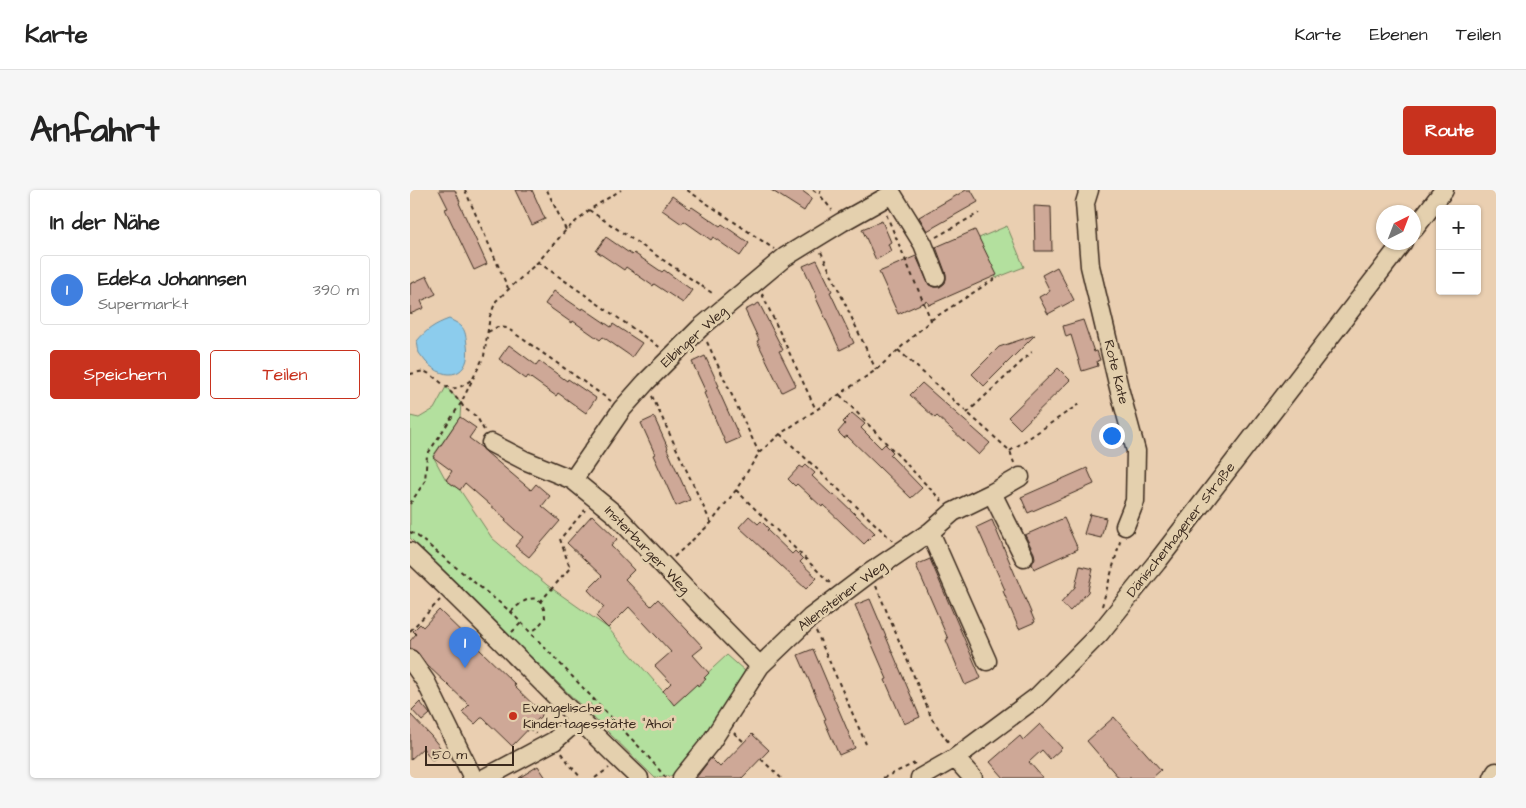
<!DOCTYPE html>
<html lang="de">
<head>
<meta charset="utf-8">
<style>
  :root { --surface:#fff; --page:#f6f6f6; --text:#222; --muted:#767676; --line:#e0e0e0; --accent:#c8321e }
  body { margin:0; font-family:"Architects Daughter",sans-serif; background:var(--page); color:var(--text) }
  .controls { position:absolute; right:15px; top:15px; display:grid; overflow:hidden; border-radius:5px; box-shadow:0 1px 4px #0004 }
  .controls button { width:45px; height:45px; display:grid; place-items:center; padding:0; border:0; border-bottom:1px solid var(--line); background:var(--surface); color:var(--text); font:25px sans-serif }
  .compass { position:absolute; left:966px; top:15px; width:45px; height:45px; border-radius:50%; background:var(--surface); box-shadow:0 1px 4px #0004; rotate:42deg }
  .scale { position:absolute; left:15px; bottom:12px; width:89px; box-sizing:border-box; padding-left:5px; border:2px solid #3b2a1e; border-top:0; font-size:14px; line-height:18px; white-space:nowrap; color:#3b2a1e; -webkit-text-stroke:4px #e4d0ae; paint-order:stroke }
  .you { position:absolute; left:701px; top:245px; width:18px; height:18px; margin:-12px; border:4px solid #fff; border-radius:50%; background:#1a73e8; box-shadow:0 0 0 8px #1a73e833 }
  .badge { display:grid; place-items:center; width:32px; height:32px; border-radius:50%; background:var(--accent); color:#fff; font-size:16px; font-weight:700 }
  .pin { position:absolute; translate:-50% -41px; filter:drop-shadow(0 1px 2px #0008) }
  .pin::after { content:''; position:absolute; top:26px; width:18px; height:15px; background:inherit; clip-path:polygon(0 0,100% 0,50% 100%) }
  .list { margin:0; padding:0; list-style:none }
  h2 { display:flex; justify-content:space-between; align-items:center; height:65px; margin:0; padding:0 20px; font-size:21px }
  h2 small { font-size:16px; font-weight:400; color:var(--muted) }
  .list li { display:grid; grid-template-columns:32px 1fr auto; gap:15px; align-items:center; box-sizing:border-box; height:70px; margin:0 10px 10px; padding:0 10px; border:1px solid var(--line); border-radius:5px }
  .list b { display:block; font-size:19px; white-space:nowrap }
  .list p { margin:0; font-size:16px; white-space:nowrap; color:var(--muted) }
  .list em { font-size:16px; font-style:normal; color:var(--muted) }
  .actions { display:flex; gap:10px; padding:15px 20px }
  .actions a { flex:1; padding:11px 0; border:1px solid var(--accent); border-radius:5px; text-align:center; font-size:18px; color:var(--accent) }
  .actions .main { background:var(--accent); color:#fff }
  .map { position:relative; flex:none; width:1086px; height:588px; overflow:hidden; border-radius:5px }
  header { display:flex; align-items:center; gap:30px; box-sizing:border-box; height:70px; padding:0 25px; background:var(--surface); border-bottom:1px solid var(--line) }
  header strong { font-size:24px }
  nav { display:flex; gap:28px; margin-inline-start:auto; font-size:18px }
  .intro { display:flex; align-items:center; justify-content:space-between; box-sizing:border-box; height:120px; padding:0 30px }
  h1 { margin:0; font-size:35px }
  .button { padding:12px 22px; border-radius:5px; background:var(--accent); color:#fff; font-size:18px; font-weight:700 }
  main { display:flex; gap:30px; padding:0 30px }
  aside { flex:1; background:var(--surface); border-radius:5px; box-shadow:0 1px 4px #0004 }
  .map>svg:first-child { display:block }
  .green { fill:#b3e09e; stroke:#77855e }
  .water { fill:#8ccced; stroke:#6c8b9a }
  .building { fill:#cea897; stroke:#3b2a1e }
  .lines { fill:none; stroke-linecap:round; stroke-linejoin:round }
  .minor-casing { stroke:#3b2a1e; stroke-width:21 }
  .path { stroke:#3b2a1e; stroke-width:2; stroke-dasharray:4 4; stroke-linecap:butt }
  .minor { stroke:#e4d0ae; stroke-width:18 }
  .poi-dot { fill:#c8321e; stroke:#e4d0ae; stroke-width:2 }
  .labels { text-anchor:middle; dominant-baseline:central; stroke-width:5; stroke-linejoin:round; paint-order:stroke }
  .street-label { font-size:14px; fill:#3b2a1e; stroke:#e4d0ae }
  .poi-label { font-size:14px; fill:#3b2a1e; stroke:#e4d0ae; text-anchor:start }
</style>
</head>
<body>
<header>
<strong>Karte</strong>
<nav><a>Karte</a><a>Ebenen</a><a>Teilen</a></nav>
</header>
<div class="intro"><h1>Anfahrt</h1><a class="button">Route</a></div>
<main>
<aside>
<h2>In der Nähe<small></small></h2>
<ul class="list">
<li><span class="badge" style="background:#3f7fe0">1</span><div><b>Edeka Johannsen</b><p>Supermarkt</p></div><em>390 m</em></li>
</ul>
<div class="actions"><a class="main">Speichern</a><a>Teilen</a></div>
</aside>
<div class="map">
<svg width="1086" height="588" viewBox="0 0 1086 588">
  <rect width="100%" height="100%" fill="#eacfb1"/>
  <filter id="ink" filterUnits="userSpaceOnUse"><feTurbulence type="fractalNoise" baseFrequency=".02" numOctaves="2"/><feDisplacementMap in="SourceGraphic" scale="10" xChannelSelector="R" yChannelSelector="G"/><feConvolveMatrix kernelMatrix="1 2 1 2 8 2 1 2 1" color-interpolation-filters="sRGB"/></filter>
  <g filter="url(#ink)">
    <path class="green" d="M597 36 614 77 586 88 569 48Z
      M36 197 51 213 50 227 23 266 36 290 50 300 82 348 137 395 198 438 264 514 317 465 335 481 294 547 261 586 245 588 0 348V226L9 228 24 219Z"/>
    <path class="water" d="M39 129C54 136 55 138 57 155 62 186 36 193 16 172 14 169 11 166 9 163 8 160 8 155 7 151 16 140 25 134 39 129Z"/>
    <path class="building" d="M29 0H45L50 12 49 13 77 74 64 80 35 19 38 18Z
      M105 0H122L135 29 122 35Z
      M361 0H391L402 8 394 21Z
      M556 0H561L568 12 517 41 509 27Z
      M262 6 280 19 282 17 310 36 312 34 339 53 330 66 303 47 301 50 274 31 272 34 252 20Z
      M624 16 641 17 642 61H625Z
      M472 31 481 52 478 54 481 61 466 70 452 39Z
      M565 40 587 85 519 115 517 111 488 124 469 82 506 66 519 95 524 97H530L535 93 536 89V84L526 57Z
      M196 47 222 65 224 63 252 82 254 80 282 100 273 113 244 94 243 96 216 77 214 80 186 61Z
      M407 70 422 101 420 102 444 153 430 160 406 108 407 107 393 76Z
      M647 77 664 110 638 124 629 107 640 101 632 85Z
      M17 86 26 104 11 111 14 118 0 124V94Z
      M144 101 172 120 173 118 201 137 203 134 232 153 222 167 193 147 190 150 163 131 162 133 135 114Z
      M349 113 373 160 369 161 386 195 372 202 347 151 349 150 335 120Z
      M673 130 684 162 687 161 690 170 687 171 688 176 672 181 661 145 656 147 653 136Z
      M625 145 574 196 562 184 589 157Z
      M99 155 126 175 129 171 157 191 158 189 186 208 176 223 148 203 146 206 118 186 116 189 89 169Z
      M295 166 309 196 307 197 330 248 316 254 294 203 296 202 282 172Z
      M648 178 660 190 610 239 598 227Z
      M512 193 580 253 569 265 527 226 525 228 500 205Z
      M442 223 455 234 451 238 471 258 475 254 483 262 480 265 512 298 501 308 437 246 434 248 428 242 435 234 433 232Z
      M50 227 66 238 59 248 71 257 76 262 121 300 126 294 140 306 132 316 150 331 119 367 105 356 113 347 95 331 96 329 55 293 50 300 36 290 42 281 23 267Z
      M244 227 258 258 257 259 280 310 266 316 243 265 245 264 231 233Z
      M396 275 405 283 402 286 422 305 424 304 465 343 454 354 413 315 412 317 387 294 385 296 378 289 390 276 393 278Z
      M677 278 684 294 618 323 611 307Z
      M680 324 696 328 691 348 674 344Z
      M182 325 207 349 201 356 224 380 215 389 241 416 248 409 293 457 283 465 299 483 294 488 296 489 288 496 287 494 264 515 253 501 261 493 245 476 261 462 219 417 198 438 186 426 194 417 178 400 192 386 157 353Z
      M339 326 348 334 351 331 359 339 357 340 382 364 385 361 393 369 390 372 407 388 396 399 329 337Z
      M654 328 668 359 624 379 622 374 625 368 624 363 615 345Z
      M582 330 625 432 609 439 593 401 595 400 567 337Z
      M520 369 571 488 555 495 536 450 538 449 506 375Z
      M670 376 683 379 679 396 678 402 660 421 651 413 665 397Z
      M460 409 510 527 494 534 475 490 477 489 445 415Z
      M29 420 106 495 104 496 133 524 102 556 73 528H71L65 534 52 522 59 515 16 474 8 463 0 458V451L6 444 3 441 10 434 13 437Z
      M403 459 445 558 429 565 414 530 416 529 388 465Z
      M10 512 20 524 12 531 2 520Z
      M0 524 21 546 34 562 22 570 13 558 0 570Z
      M704 527 751 580 742 588H709L677 551Z
      M630 534 652 558 640 569 632 560 619 572 633 588H594L580 572 610 546 613 550Z
      M342 544 359 560 332 588H286L301 568 310 577Z
      M128 576 136 588H109Z"/>
    <g class="lines">
      <g class="minor-casing">
        <path id="minor" d="M679 0 675 13 680 76 709 198 726 261 725 311 715 336
          M1004 39 1034 0
          M81 253 114 270 163 290 206 325 297 422 350 476
          M163 290 212 219 236 192 290 138 375 67 432 32 482 4 513 54 526 87
          M582 303 614 367
          M520 342 577 471
          M0 362C78 435 151 514 229 588
          M0 469 16 492 63 588
          M545 568 563 588
          M75 588 144 551 169 529
          M272 588 301 552 350 476 400 428 461 382 520 342 543 322 582 303 610 287
          M510 588 545 568 627 507 689 444 747 372 993 52
          M1083 588 1086 582"/>
      </g>
      <path class="path" d="M55 0 98 98
        M137 0 156 40
        M277 0 364 59
        M403 0 409 4
        M411 0 409 4 422 20
        M179 20 305 105
        M526 47 569 23
        M411 62 466 180
        M128 72 251 158
        M352 104 406 220
        M521 130 586 88
        M78 142 87 137 97 138 201 211
        M297 152 349 263
        M488 160 600 261 604 273
        M0 184 14 181C35 191 38 210 63 188
        M430 205 532 311
        M242 206 301 333
        M557 223 622 162
        M74 240 67 227 54 218 51 213 74 166 80 126 86 111 128 72 156 40 179 20 211 0
        M370 244 483 351
        M600 261 669 214
        M326 300 422 395
        M0 314 15 291 17 265 51 213 36 197
        M0 342 6 345 101 422 235 563 256 588
        M264 367 301 333 326 300 349 263 370 244 466 180 521 130 476 24
        M466 396 522 529 539 553
        M130 412 160 378 150 349 175 320
        M692 416 711 348
        M101 422C115 407 134 399 135 428L127 438 121 442
        M0 441 30 410
        M406 441 456 554
        M102 442 111 433
        M178 517 184 509
        M119 538 126 544
        M324 543 334 552
        M152 563 160 575 171 588
        M351 569 371 588
        M185 588 199 578
        M473 588 505 573"/>
      <use href="#minor" class="minor"/>
    </g>
  </g>
  <circle class="poi-dot" cx="103" cy="526" r="5"/>
  <g class="labels">
    <g class="street-label">
      <text transform="translate(284 147) rotate(-42)">Elbinger Weg</text>
      <text transform="translate(706 182) rotate(76)">Rote Kate</text>
      <text transform="translate(771 340) rotate(-52)">Dänischenhagener Straße</text>
      <text transform="translate(237 360) rotate(46)">Insterburger Weg</text>
      <text transform="translate(432 406) rotate(-37)">Allensteiner Weg</text>
    </g>
    <g class="poi-label">
      <text x="113" y="518">Evangelische<tspan x="113" dy="16">Kindertagesstätte "Ahoi"</tspan></text>
    </g>
  </g>
</svg>
<div class="controls">
<button>+</button>
<button>−</button>
</div>
<svg class="compass" viewBox="-18 -18 36 36"><path d="M0-13l5 13h-10z" fill="#e53935"/><path d="M0 13l5-13h-10z" fill="#767676"/></svg>
<div class="scale">50 m</div>
<div class="you"></div>
<div class="pin badge" style="left:55px;top:478px;background:#3f7fe0">1</div>
</div>
</main>
</body>
</html>
